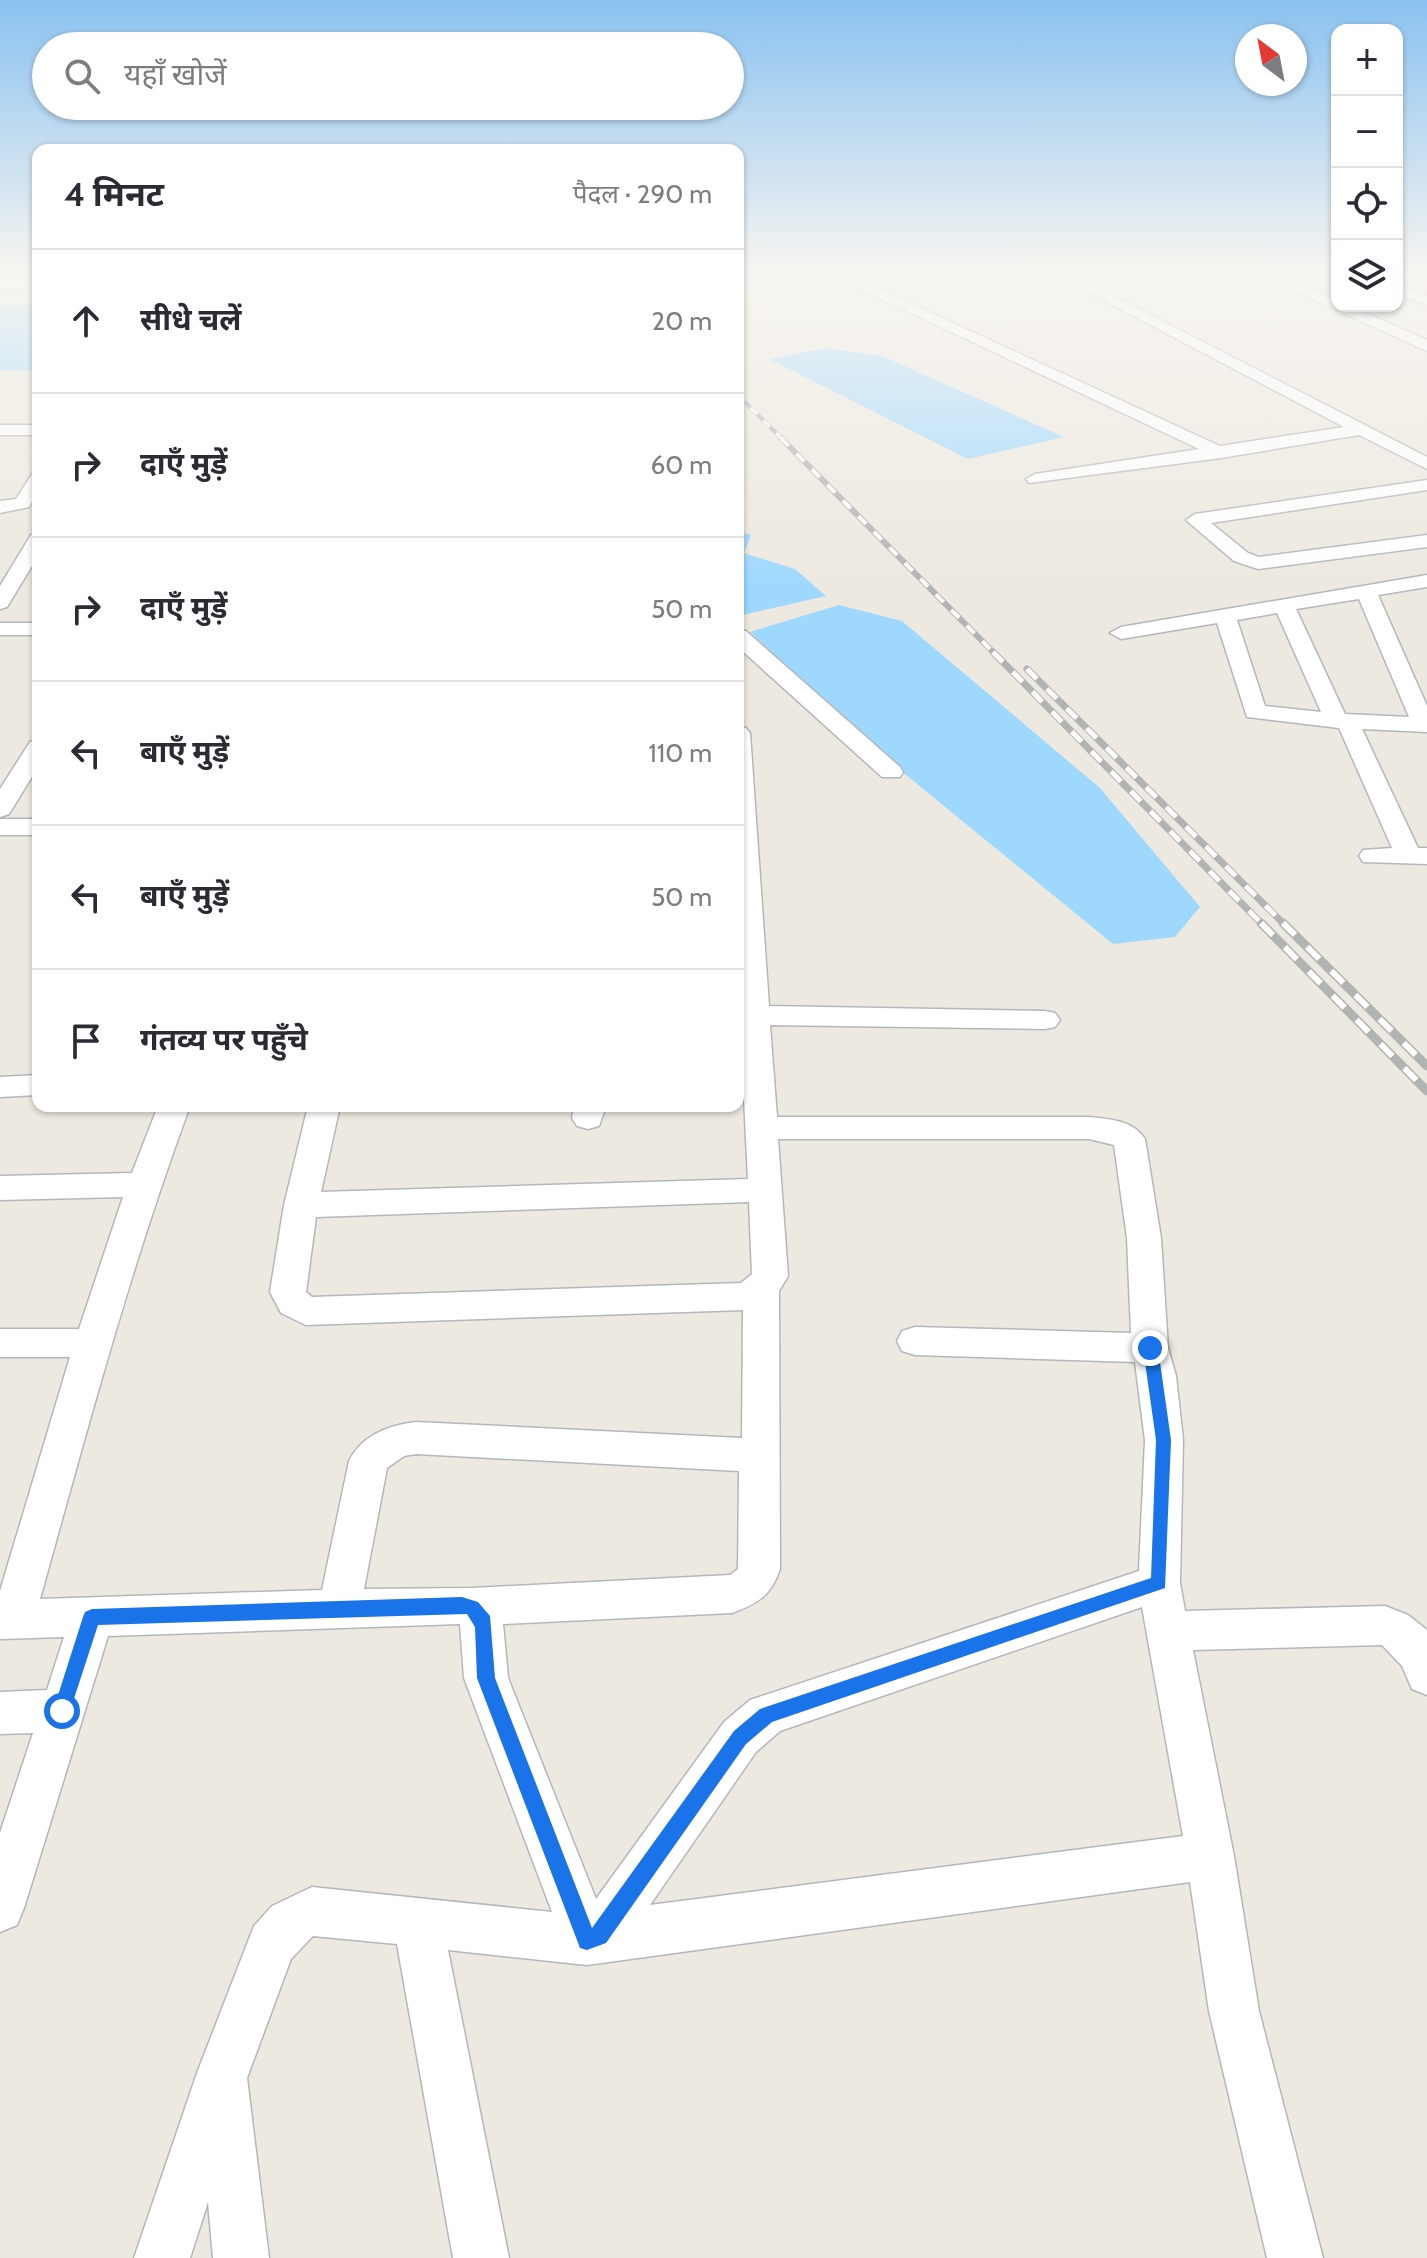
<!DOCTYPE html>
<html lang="hi">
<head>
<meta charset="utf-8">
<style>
  :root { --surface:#fff; --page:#f2f2f3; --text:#2b2b33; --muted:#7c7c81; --line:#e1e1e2 }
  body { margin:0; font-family:Cabin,"Noto Sans Devanagari",sans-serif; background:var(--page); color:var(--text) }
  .controls { position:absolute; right:24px; top:24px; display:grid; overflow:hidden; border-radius:16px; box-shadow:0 2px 6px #0004 }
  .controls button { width:72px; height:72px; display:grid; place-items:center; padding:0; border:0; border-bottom:2px solid var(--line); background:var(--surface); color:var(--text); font:40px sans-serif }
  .compass { position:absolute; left:1235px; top:24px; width:72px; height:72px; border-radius:50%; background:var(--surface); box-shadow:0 2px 6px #0004; rotate:328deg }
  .stop { position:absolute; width:24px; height:24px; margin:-18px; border:6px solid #1a73e8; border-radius:50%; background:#fff }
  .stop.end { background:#1a73e8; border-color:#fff; box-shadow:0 2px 8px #0008 }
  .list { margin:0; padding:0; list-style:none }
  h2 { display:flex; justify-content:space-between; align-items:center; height:104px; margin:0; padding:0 32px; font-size:34px }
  h2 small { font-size:26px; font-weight:400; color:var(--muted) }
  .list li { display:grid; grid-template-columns:52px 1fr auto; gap:24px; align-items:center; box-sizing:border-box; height:144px; padding:0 32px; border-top:2px solid var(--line) }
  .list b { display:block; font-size:30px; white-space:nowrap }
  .list em { font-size:26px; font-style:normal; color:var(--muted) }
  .icon { flex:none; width:44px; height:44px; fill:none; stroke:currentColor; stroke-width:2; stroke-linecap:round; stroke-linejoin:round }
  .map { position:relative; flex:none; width:1427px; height:2258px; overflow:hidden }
  .search { position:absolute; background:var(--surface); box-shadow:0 2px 6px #0004; left:32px; top:32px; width:712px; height:88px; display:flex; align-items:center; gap:20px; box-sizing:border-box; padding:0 28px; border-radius:44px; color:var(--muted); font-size:30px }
  .panel { position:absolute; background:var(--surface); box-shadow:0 2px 6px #0004; left:32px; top:144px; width:712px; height:968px; border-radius:16px }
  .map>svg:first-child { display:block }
  .water { fill:#9ed8ff }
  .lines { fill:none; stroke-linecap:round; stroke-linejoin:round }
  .street-casing { stroke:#b3b7bc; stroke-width:3 }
  .street { fill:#fff; fill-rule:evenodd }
  .rail-far3-casing { stroke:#b2b3b3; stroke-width:4 }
  .rail-far2-casing { stroke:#b2b3b3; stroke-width:6 }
  .rail-far1-casing { stroke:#b2b3b3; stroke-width:7 }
  .rail-casing { stroke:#b2b3b3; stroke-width:9 }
  .rail-far3 { stroke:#fff; stroke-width:3; stroke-dasharray:9; stroke-linecap:butt }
  .rail-far2 { stroke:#fff; stroke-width:4; stroke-dasharray:11; stroke-linecap:butt }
  .rail-far1 { stroke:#fff; stroke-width:5; stroke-dasharray:14; stroke-linecap:butt }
  .rail { stroke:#fff; stroke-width:6; stroke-dasharray:17; stroke-linecap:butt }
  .route { fill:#1a73e8 }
</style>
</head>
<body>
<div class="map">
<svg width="1427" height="2258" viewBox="0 0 1427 2258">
  <rect width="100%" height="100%" fill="#ede9e0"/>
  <path class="water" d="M0 305H38V371L0 370Z
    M825 348 882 356 1064 437 968 459 769 359Z
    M738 531 751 535 744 553 795 569 826 596 738 616Z
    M839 605 902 621 1100 788 1200 907 1175 937 1113 944 884 757 750 632Z"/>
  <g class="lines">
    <g class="street-casing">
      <path id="street" d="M822 271H840L1220 446 1344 427 1048 271H1065L1427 457V469L1359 435 1221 458 1029 483 1026 479 1035 474 1199 449Z
        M1251 271H1269L1337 301V306H1349L1427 340V351Z
        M0 280H38V288H0Z
        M1397 285 1427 296V305L1397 294Z
        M0 425H38V435H0Z
        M38 473V492L29 507 0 513V501L16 499 32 474Z
        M1427 480V490L1211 523 1248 553 1259 557 1427 535V547L1258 569 1234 561 1186 520 1195 514Z
        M38 533V556L7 607 0 609V586L31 535Z
        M1427 575V587L1378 595 1427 706V732L1362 729 1418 848H1427V864L1363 862 1359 856 1363 850 1392 848 1339 728 1247 717 1217 623 1121 639 1110 633 1121 627ZM1359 599 1409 717 1345 714 1296 609ZM1277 613 1321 712 1265 706 1237 620Z
        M0 623H38V635H0Z
        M738 630 746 631 900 767 903 772 900 777H882L738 647Z
        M738 726 746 728 750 733 769 1006 1045 1011 1055 1013 1060 1020 1055 1027 1045 1029 770 1025 777 1117H1089C1109 1119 1133 1120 1145 1139L1161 1238 1168 1348 1176 1376 1183 1440 1180 1583 1185 1611 1385 1606 1408 1615 1427 1630V1695L1412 1689 1402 1666 1382 1645 1193 1650 1234 1856 1259 2011 1323 2258H1267L1209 2011 1190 1882 587 1965 448 1950 509 2258H453L397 1944 313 1936 291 1959 247 2078 269 2258H213L208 2202 190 2258H134L197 2073 247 1944 254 1926 272 1906 312 1887 552 1912 464 1678 460 1624 108 1636 24 1908 17 1925 0 1932V1833L33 1733 0 1734V1692L47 1690 64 1637 0 1639V1591L70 1357H0V1329H79L123 1197 0 1200V1176L132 1173 158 1106H190C130 1268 86 1434 40 1599L322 1590 349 1461C362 1435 389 1425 416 1422L742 1438 743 1310 306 1325 281 1313 270 1292 284 1205 308 1106H340L321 1192 748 1179 738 977ZM778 1139H1089L1114 1145 1127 1238 1131 1333 915 1327 902 1331 897 1341 902 1351 915 1355 1135 1362 1145 1440 1139 1571 750 1700 724 1722 596 1899 508 1678 503 1624 732 1613C758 1603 771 1596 780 1569L779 1291 788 1276ZM749 1202 752 1274 741 1283 312 1297 306 1292 316 1217ZM416 1454 739 1471 738 1569 730 1575 472 1588 364 1589 387 1468 404 1456ZM1142 1607 1183 1836 650 1905 756 1752 780 1731Z
        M38 740V767L9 814 0 817V789L30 742Z
        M0 819H38V835H0Z
        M38 1075V1095L0 1097V1077Z
        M574 1106H606L599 1126 588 1129 577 1126 572 1118Z"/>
    </g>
    <use href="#street" class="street"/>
    <g class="rail-far3-casing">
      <path id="rail-far3" d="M738 395 783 440"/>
    </g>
    <g class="rail-far2-casing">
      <path id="rail-far2" d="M781 438 995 654"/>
    </g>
    <g class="rail-far1-casing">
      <path id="rail-far1" d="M993 652 1263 925
        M1027 669 1285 925"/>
    </g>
    <g class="rail-casing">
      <path id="rail" d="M1261 923 1427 1091
        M1283 923 1427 1066"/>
    </g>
    <use href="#rail-far3" class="rail-far3"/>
    <use href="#rail-far2" class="rail-far2"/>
    <use href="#rail-far1" class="rail-far1"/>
    <use href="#rail" class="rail"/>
  </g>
  <linearGradient id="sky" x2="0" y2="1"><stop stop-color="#8ac2f1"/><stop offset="0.46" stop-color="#f7f5f1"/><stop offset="1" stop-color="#f7f5f1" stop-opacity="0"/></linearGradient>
  <rect width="1427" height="587" fill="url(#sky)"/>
  <path class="route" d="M1150 1342 1158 1348 1171 1440 1165 1588 772 1722 746 1744 606 1943 587 1950 580 1948 577 1940 477 1678 475 1627 467 1614 98 1625 68 1717 62 1720 55 1717 53 1711 83 1617 85 1612 92 1609 462 1597 478 1602 490 1616 495 1678 592 1928 734 1731 760 1709 1151 1578 1156 1440 1143 1348Z"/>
</svg>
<div class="controls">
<button>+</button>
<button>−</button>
<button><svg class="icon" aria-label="locate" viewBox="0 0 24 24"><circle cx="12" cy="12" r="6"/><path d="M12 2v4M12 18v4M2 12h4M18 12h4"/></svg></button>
<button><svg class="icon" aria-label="layers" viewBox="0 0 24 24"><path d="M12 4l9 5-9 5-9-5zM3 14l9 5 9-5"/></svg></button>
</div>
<svg class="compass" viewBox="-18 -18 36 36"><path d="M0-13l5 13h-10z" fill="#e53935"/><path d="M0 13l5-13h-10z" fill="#7c7c81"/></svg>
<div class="stop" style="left:62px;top:1711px"></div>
<div class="stop end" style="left:1150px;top:1348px"></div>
<div class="search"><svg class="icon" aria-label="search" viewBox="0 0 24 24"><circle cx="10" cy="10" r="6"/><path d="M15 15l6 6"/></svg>यहाँ खोजें</div>
<section class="panel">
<h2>4 मिनट<small>पैदल · 290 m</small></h2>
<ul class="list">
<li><svg class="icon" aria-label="ahead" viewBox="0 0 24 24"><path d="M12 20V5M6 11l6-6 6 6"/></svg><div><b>सीधे चलें</b></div><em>20 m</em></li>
<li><svg class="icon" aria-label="right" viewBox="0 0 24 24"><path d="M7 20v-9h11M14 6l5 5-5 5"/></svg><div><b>दाएँ मुड़ें</b></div><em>60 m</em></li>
<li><svg class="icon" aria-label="right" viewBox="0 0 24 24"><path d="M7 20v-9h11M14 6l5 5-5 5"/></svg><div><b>दाएँ मुड़ें</b></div><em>50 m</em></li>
<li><svg class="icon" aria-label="left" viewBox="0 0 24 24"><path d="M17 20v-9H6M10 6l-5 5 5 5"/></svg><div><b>बाएँ मुड़ें</b></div><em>110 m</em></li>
<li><svg class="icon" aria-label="left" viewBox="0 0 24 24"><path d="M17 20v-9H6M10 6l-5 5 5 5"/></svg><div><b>बाएँ मुड़ें</b></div><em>50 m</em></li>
<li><svg class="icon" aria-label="arrive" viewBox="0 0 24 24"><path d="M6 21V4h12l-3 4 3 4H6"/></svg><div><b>गंतव्य पर पहुँचे</b></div></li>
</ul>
</section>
</div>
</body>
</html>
